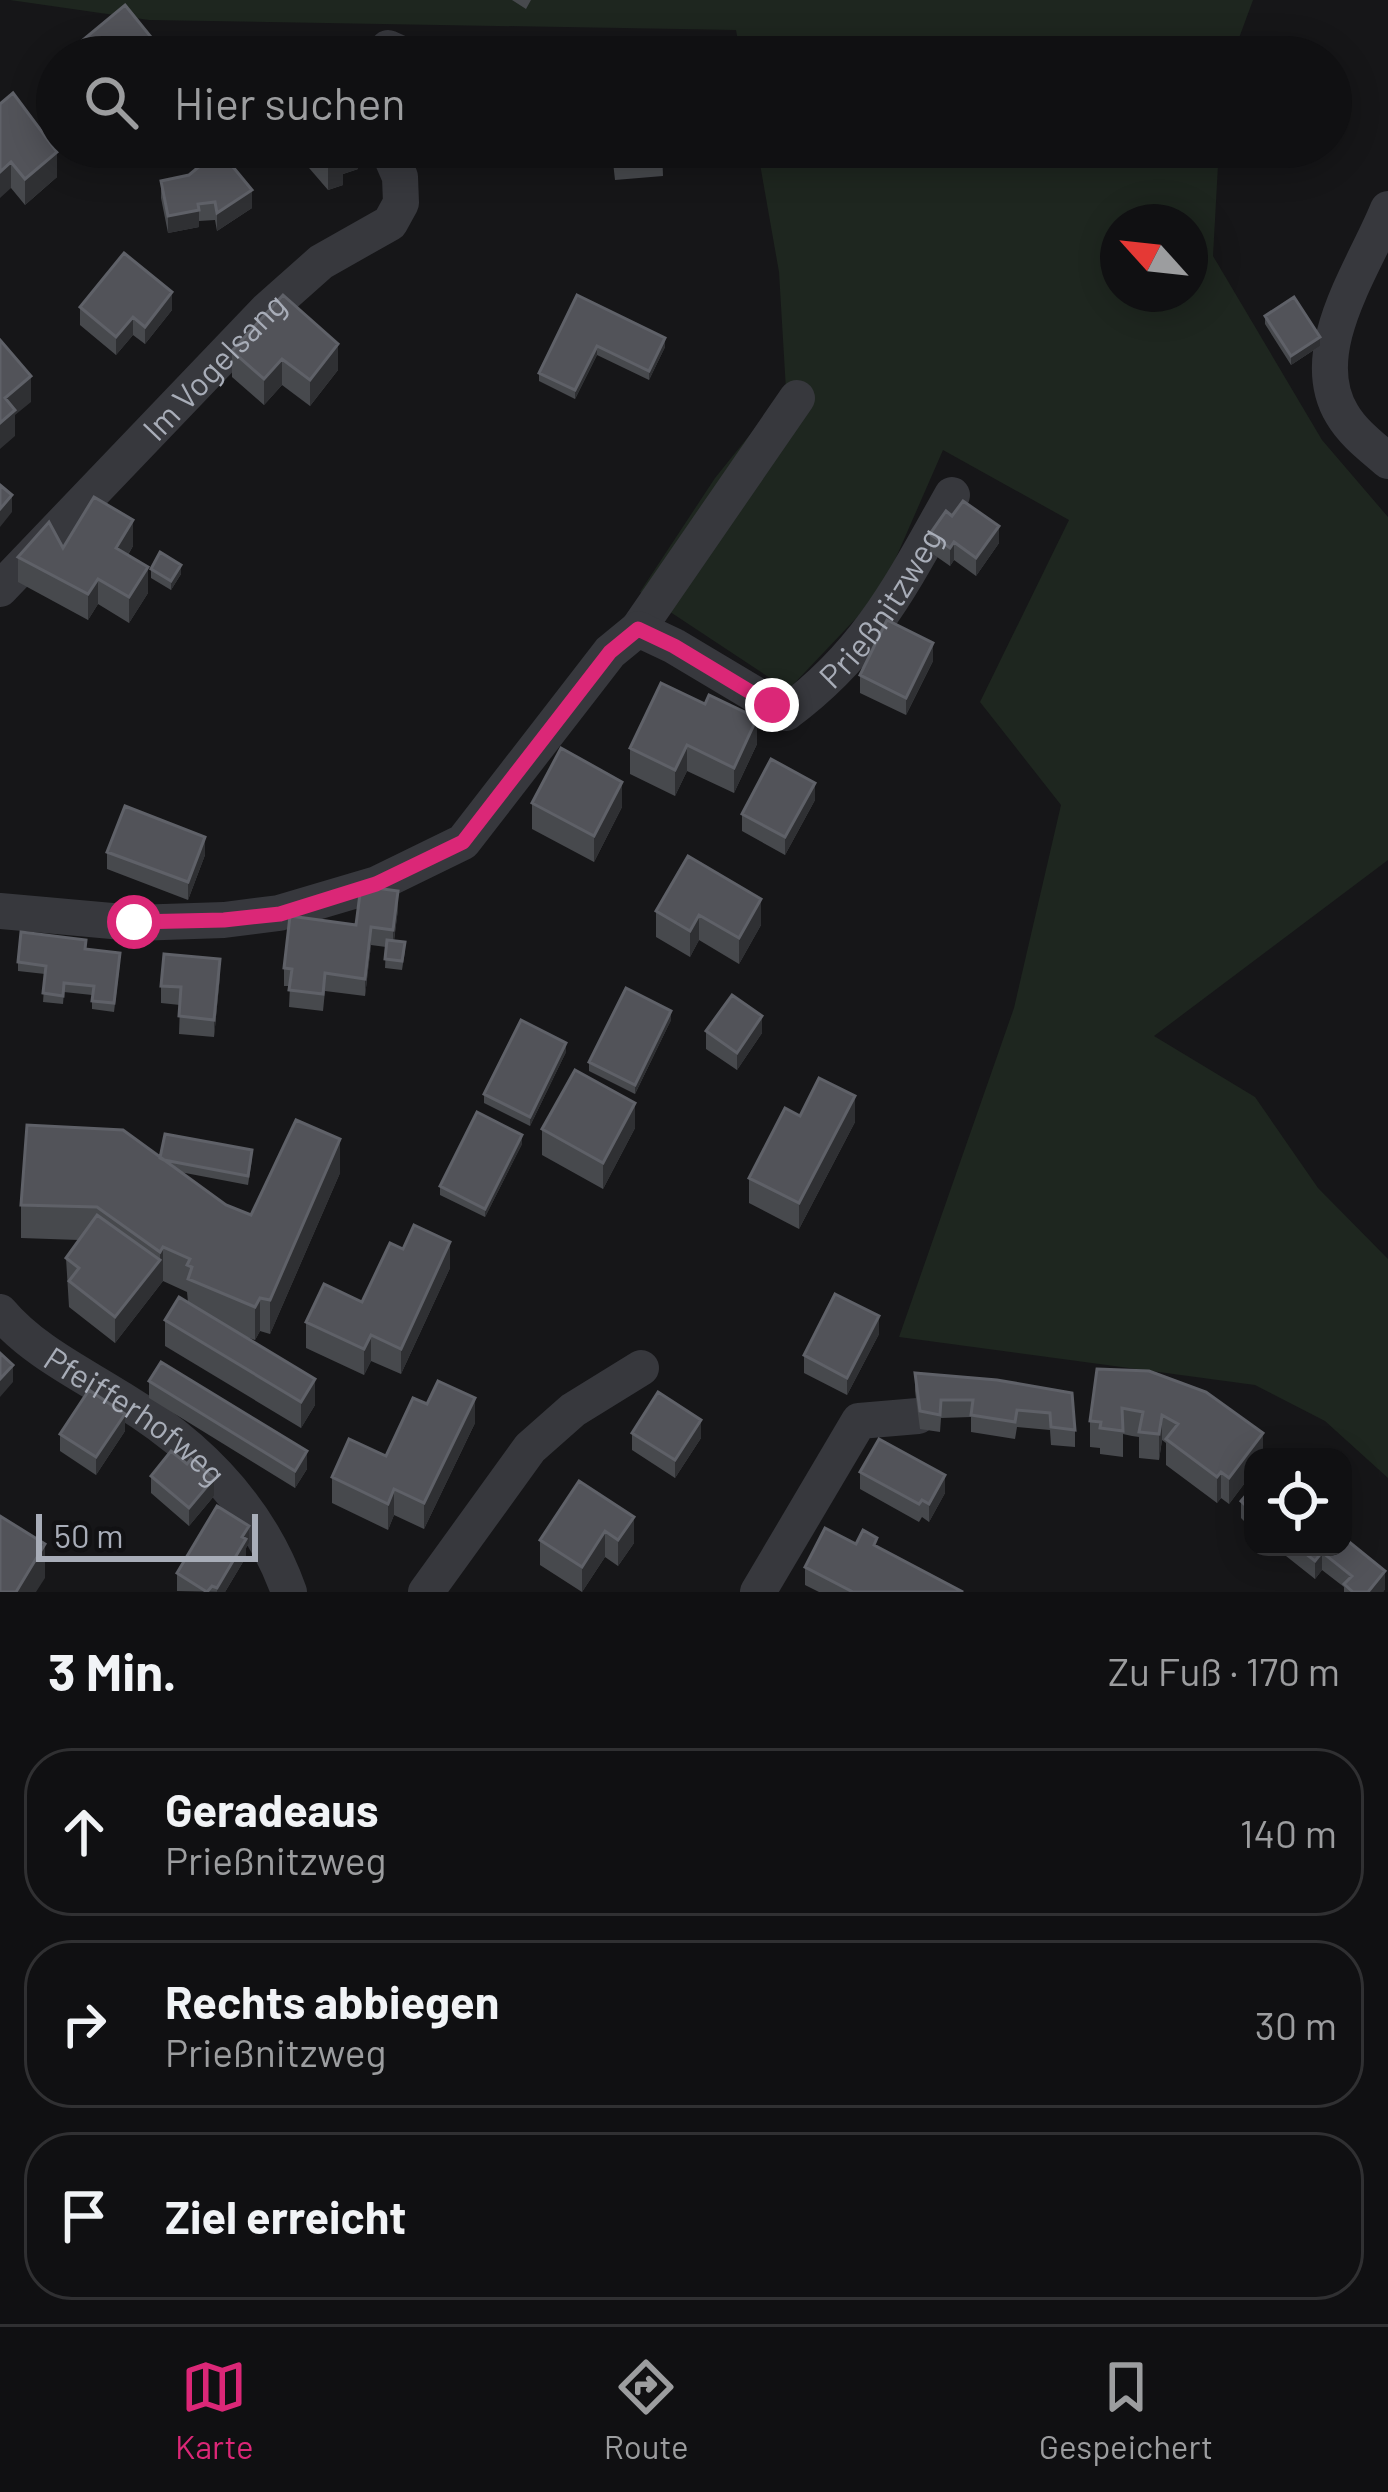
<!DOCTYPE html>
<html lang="de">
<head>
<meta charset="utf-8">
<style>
  :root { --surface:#101012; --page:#19191b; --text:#f1f3f6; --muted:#9c9d9f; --line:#303032; --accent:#db2777 }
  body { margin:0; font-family:Barlow,sans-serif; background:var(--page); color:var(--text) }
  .controls { position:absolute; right:36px; bottom:36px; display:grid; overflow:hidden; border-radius:24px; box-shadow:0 6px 30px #0003 }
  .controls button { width:108px; height:108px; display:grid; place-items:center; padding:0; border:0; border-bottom:3px solid var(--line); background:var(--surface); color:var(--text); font:60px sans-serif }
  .compass { position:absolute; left:1100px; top:204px; width:108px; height:108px; border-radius:50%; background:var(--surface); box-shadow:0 6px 30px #0003; rotate:297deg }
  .scale { position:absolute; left:36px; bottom:30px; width:222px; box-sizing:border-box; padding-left:12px; border:6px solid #a8adb8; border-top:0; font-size:33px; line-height:42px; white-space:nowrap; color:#a8adb8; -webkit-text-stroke:9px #111113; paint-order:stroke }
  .stop { position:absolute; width:36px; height:36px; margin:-27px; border:9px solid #db2777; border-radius:50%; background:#fff }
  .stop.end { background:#db2777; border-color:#fff; box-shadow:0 3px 12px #0008 }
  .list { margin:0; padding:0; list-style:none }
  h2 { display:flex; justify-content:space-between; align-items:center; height:156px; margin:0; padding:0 48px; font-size:51px }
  h2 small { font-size:39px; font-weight:400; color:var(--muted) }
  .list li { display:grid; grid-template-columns:78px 1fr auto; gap:36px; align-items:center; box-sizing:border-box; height:168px; margin:0 24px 24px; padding:0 24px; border:3px solid var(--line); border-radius:48px }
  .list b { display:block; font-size:45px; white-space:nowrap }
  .list p { margin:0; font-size:39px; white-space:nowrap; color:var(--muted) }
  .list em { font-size:39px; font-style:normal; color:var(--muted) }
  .icon { flex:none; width:66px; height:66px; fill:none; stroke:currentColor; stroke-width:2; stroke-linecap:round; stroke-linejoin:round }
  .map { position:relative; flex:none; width:1388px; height:1592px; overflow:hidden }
  .search { position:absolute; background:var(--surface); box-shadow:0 6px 30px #0003; left:36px; right:36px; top:36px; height:132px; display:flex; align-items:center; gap:30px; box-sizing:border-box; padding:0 42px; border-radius:66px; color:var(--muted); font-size:45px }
  .sheet { height:732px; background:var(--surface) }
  nav { display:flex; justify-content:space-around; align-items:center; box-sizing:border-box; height:168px; border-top:3px solid var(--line); background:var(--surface); font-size:33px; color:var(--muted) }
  nav a { display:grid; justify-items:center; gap:6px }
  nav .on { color:var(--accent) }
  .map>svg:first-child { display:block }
  .green { fill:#1e261f; fill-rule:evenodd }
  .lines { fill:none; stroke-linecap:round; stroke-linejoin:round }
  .minor { stroke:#37383d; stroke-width:36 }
  .wall { fill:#47494d }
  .shaded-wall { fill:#2f3033 }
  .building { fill:#525359; stroke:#5f6168; stroke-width:3 }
  .route { stroke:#db2777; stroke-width:15 }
  .labels { text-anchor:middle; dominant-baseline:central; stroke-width:10; stroke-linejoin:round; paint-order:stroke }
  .street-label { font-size:33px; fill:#a8adb8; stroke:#111113 }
</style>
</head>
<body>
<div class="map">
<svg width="1388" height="1592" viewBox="0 0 1388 1592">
  <rect width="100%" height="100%" fill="#161618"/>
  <path class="green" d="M10 0H1253L1232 57H741L736 30 149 20Z
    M757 147H1219L1213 256 1322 440 1388 517V860L1154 1036 1255 1097 1318 1188 1388 1259V1478L1325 1421 1255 1385 899 1337 1014 1008 1061 805 980 702 1069 520 943 450 881 592 788 690 640 592 715 478 786 390 779 272ZM1118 222H1190V294H1118Z"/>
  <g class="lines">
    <g class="minor">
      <path d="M383 57 388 48 408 57"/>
      <path d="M1388 209C1365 267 1304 351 1342 414 1353 433 1372 447 1388 461"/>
      <path id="s1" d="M0 589 267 310 321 262 390 223 401 203 400 177 387 147"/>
      <path d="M638 629 797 398"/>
      <path id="s2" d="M0 911 134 923 224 920 279 913 377 884 463 842 610 652 638 629 674 646 786 713C869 652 903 582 952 495"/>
      <path id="s3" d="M0 1312C32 1350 80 1373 121 1399 197 1445 259 1507 289 1592"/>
      <path d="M426 1592 530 1448 573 1410 641 1368"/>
      <path d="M758 1592 859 1421 918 1416"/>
    </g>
  </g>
  <path class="wall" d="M512 0H531L526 9Z
    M0 104 57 177 25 205 11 188Z
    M291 147H358V169L343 174V185L328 190Z
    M455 147H506L503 159Z
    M598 147H662L663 176 615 180 612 153 598 152Z
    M161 181 252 208 217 231 215 220 199 221V227L168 233 161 198Z
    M577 295 665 347 649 380 597 355 575 399 539 381V373Z
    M80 307 172 310 145 344 133 335 116 355 80 325Z
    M1265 316 1320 346 1291 365 1265 324Z
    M232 351 338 370 310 406 282 385 264 405 232 377Z
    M952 516 999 543 976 576 954 560 950 566 930 552V534Z
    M133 546 128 555 148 593 129 623 98 604 88 620 18 582V557L63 548Z
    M151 569 181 574 171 590 151 578Z
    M933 661 906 715 860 693V675Z
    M705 704 757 744 734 793 687 771 675 796 630 774V748Z
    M815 800 785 855 742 831V814Z
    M532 803 622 807 594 862 532 829Z
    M107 852 205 855 188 900 107 869Z
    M688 856 761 925 739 964 699 940 690 957 656 937V911Z
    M398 909 394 941 405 951 402 970 385 968 386 947 371 945 365 996 325 991 323 1011 289 1007 290 986H284V968L356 925Z
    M86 949 120 962 114 1012 92 1009V995L64 992 63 1004 43 1002 45 974 18 971V962Z
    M220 976 214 1037 179 1034 180 1005 161 1003V986Z
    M671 1020 635 1094 589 1071V1062Z
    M706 1031 762 1033 737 1070 706 1049Z
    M566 1052 530 1126 484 1103V1094Z
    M800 1116 855 1122 799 1229 749 1203V1178Z
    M635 1128 603 1189 542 1155V1129Z
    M522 1144 485 1217 440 1195V1186Z
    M160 1158 252 1159 248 1185 180 1172 226 1205 251 1215 340 1173 270 1334 260 1331 255 1340 243 1336 315 1405 301 1428 165 1346V1320L188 1302 187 1292 163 1281 115 1343 69 1307 66 1258 79 1240 21 1238V1205Z
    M450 1268 401 1374 371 1361 364 1375 306 1348V1322Z
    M879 1334 847 1395 804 1373V1355Z
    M1097 1369 1263 1457H1253V1472L1229 1504 1221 1498 1217 1503 1166 1465V1443L1162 1440 1159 1460 1139 1458V1437L1132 1436 1123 1434V1457L1100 1454V1448L1090 1447V1421Z
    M915 1373 997 1380 1075 1430V1447L1051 1445 1050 1430 1017 1427 1015 1439 971 1432V1417L941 1418 940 1432 920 1429 915 1391Z
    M149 1381 307 1469 295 1488 149 1398Z
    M475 1423 424 1529 394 1515 388 1530 332 1503V1477Z
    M125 1431 96 1475 60 1451V1434Z
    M632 1433 701 1438 675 1478 632 1450Z
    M860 1472 945 1493 929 1522 922 1517 919 1522 860 1489Z
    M151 1476 214 1496 189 1526 151 1493Z
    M579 1481 634 1543 618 1566 605 1557 582 1592 540 1565V1540Z
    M1253 1487V1530L1241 1518V1501Z
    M249 1543 246 1548V1557L225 1592 177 1591V1573Z
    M877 1546 963 1592H819L805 1585V1567Z
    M1286 1547H1343L1385 1589 1383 1592H1344V1587L1322 1570 1315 1579 1286 1556Z"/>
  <path class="shaded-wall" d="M155 42V57H144V51Z
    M346 147H358V169L343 174V185L328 190V165L342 148Z
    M57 152V177L25 205V179Z
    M11 162V188L0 198V172Z
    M252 190V208L217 231V213Z
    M199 210V227L168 233V216Z
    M172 292V310L145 344V327Z
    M133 317V335L116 355V337Z
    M1320 337V346L1291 365V356Z
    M665 338V347L649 380V371Z
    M338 344V370L310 406V380Z
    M597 346V355L575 399V390Z
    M282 359V385L264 405V379Z
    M31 376V402L15 415V436L0 449V423L5 398Z
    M12 495V512L0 527V509Z
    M133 520V546L116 574V548Z
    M999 526V543L976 576V558Z
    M954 542V560L950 566V548Z
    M181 565V574L171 590V581Z
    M148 567V593L129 623V597Z
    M98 579V604L88 620V594Z
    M933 643V661L906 715V698Z
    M757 718V744L734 793V768Z
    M687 745V771L675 796V770Z
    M622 782V807L594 862V836Z
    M815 783V800L785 855V837Z
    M205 837V855L188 900V882Z
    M398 891V909L393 947V930Z
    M761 899V925L739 964V938Z
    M699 915V940L690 957V931Z
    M371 927V945L365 996V979Z
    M220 959V976L214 1037V1020Z
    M671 1011V1020L635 1094V1085Z
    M762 1016V1033L737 1070V1053Z
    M566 1043V1052L530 1126V1117Z
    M855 1096V1122L799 1229V1203Z
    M635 1103V1128L603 1189V1163Z
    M522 1135V1144L485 1217V1209Z
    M340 1139V1173L270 1334V1300Z
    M450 1242V1268L401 1374V1349Z
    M163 1247V1281L115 1343V1317L160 1260V1252Z
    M260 1298V1331L255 1340V1307Z
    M879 1316V1334L847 1395V1378Z
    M371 1335V1361L364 1375V1349Z
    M13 1365V1382L0 1397V1379Z
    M315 1379V1405L301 1428V1402Z
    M475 1398V1423L424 1529V1503Z
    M125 1414V1431L96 1475V1457Z
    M1162 1415V1440L1159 1460V1434Z
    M701 1420V1438L675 1478V1460Z
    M1263 1433V1457H1253V1472L1229 1504V1478Z
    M307 1451V1469L295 1488V1471Z
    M1221 1472V1498L1217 1503V1477Z
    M945 1475V1493L929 1522V1504Z
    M214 1478V1496L189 1526V1508Z
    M394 1489V1515L388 1530V1504Z
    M634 1517V1543L618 1566V1540Z
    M249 1526V1543L246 1548V1557L225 1592H217V1588Z
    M605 1531V1557L582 1592V1567Z
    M45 1544V1578L36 1592H16Z
    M1322 1552V1570L1315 1579V1561Z
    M1385 1571V1589L1383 1592H1368Z"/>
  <path class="building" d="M125 5 155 42 144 51 149 57H68L66 54Z
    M13 93 57 152 25 179 11 162 0 172V104Z
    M313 147H346L342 148 343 159 328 165Z
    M613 147H662L663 158 615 163Z
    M219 150 252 190 217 213 215 202 198 204 199 210 168 216 161 181 189 175Z
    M124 253 172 292 145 327 133 317 116 337 80 307Z
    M283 295 338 344 310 380 282 359 264 379 232 351Z
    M577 295 665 338 649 371 597 346 575 390 539 373Z
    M1294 297 1320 337 1291 356 1265 316Z
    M0 340 31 376 5 398 15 410 0 423Z
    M0 485 12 495 0 509Z
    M94 497 133 520 116 548 148 567 129 597 98 579 88 594 18 557 49 522 63 548Z
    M963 501 999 526 976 558 954 542 950 548 930 534 946 511 952 516Z
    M160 552 181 565 171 581 151 569Z
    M887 620 933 643 906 698 860 675Z
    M661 683 705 704 709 695 757 718 734 768 687 745 675 770 630 748Z
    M561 748 622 782 594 836 532 803Z
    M771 759 815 783 785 837 742 814Z
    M125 806 205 837 188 882 107 852Z
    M688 856 761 899 739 938 699 915 690 931 656 911Z
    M361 886 398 891 393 930 371 927 365 979 325 973 323 994 289 990 292 969 284 968 290 916 356 925Z
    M21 932 86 940 85 949 120 953 114 1003 92 1001 94 986 64 983 63 996 43 993 46 966 18 962Z
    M387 940 405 942 402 961 385 959Z
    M164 954 220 959 214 1020 179 1016 181 987 161 986Z
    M626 988 671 1011 635 1085 589 1062Z
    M732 995 762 1016 737 1053 706 1031Z
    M521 1020 566 1043 530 1117 484 1094Z
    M575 1070 635 1103 603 1163 542 1129Z
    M819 1078 855 1096 799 1203 749 1178 785 1108 800 1116Z
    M477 1112 522 1135 485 1209 440 1186Z
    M296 1120 340 1139 270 1300 260 1298 255 1307 188 1279 192 1267 187 1265 190 1259 163 1247 160 1252 97 1207 21 1205 27 1125 123 1130 226 1205 251 1215Z
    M165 1134 252 1150 248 1176 164 1160 160 1158Z
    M97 1215 160 1260 115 1317 69 1281 79 1268 66 1258Z
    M414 1225 450 1242 401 1349 371 1335 364 1349 306 1322 324 1284 362 1302 390 1243 403 1249Z
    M835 1294 879 1316 847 1378 804 1355Z
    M179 1297 315 1379 301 1402 165 1320Z
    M0 1353 13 1365 0 1379Z
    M161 1362 307 1451 295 1471 149 1381Z
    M1097 1369 1149 1371 1206 1392 1263 1433 1229 1478 1221 1472 1217 1477 1166 1439 1178 1424 1162 1415 1159 1434 1139 1432 1143 1412 1132 1410 1122 1408 1123 1431 1100 1428 1101 1422 1090 1421Z
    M915 1373 997 1380 1072 1393 1075 1430 1051 1427 1050 1413 1017 1410 1015 1422 971 1415 973 1400H941L940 1415 920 1411Z
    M438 1381 475 1398 424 1503 394 1489 388 1504 332 1477 349 1439 386 1456 413 1398 427 1404Z
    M89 1390 125 1414 96 1457 60 1434Z
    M658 1392 701 1420 675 1460 632 1433Z
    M879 1439 945 1475 929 1504 922 1500 919 1504 860 1472Z
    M171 1451 187 1464 191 1459 214 1478 189 1508 151 1476Z
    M579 1481 634 1517 618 1540 605 1531 582 1567 540 1540Z
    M1253 1487V1512L1241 1501Z
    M217 1506 249 1526 242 1537 246 1539 217 1588 212 1586 207 1592 177 1573Z
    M0 1516 45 1544 16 1592H0Z
    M825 1528 856 1544 863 1530 877 1538 874 1545 963 1592H853L805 1567Z
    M1343 1537 1385 1571 1368 1592H1353L1344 1584 1352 1576 1322 1552 1315 1561 1297 1547H1343Z"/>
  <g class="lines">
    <path class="route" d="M134 922 224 920 280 914 376 884 463 842 610 652 638 629 674 646 772 705"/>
  </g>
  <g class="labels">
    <g class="street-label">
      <text stroke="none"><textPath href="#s1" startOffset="309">Im Vogelsang</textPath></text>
      <text stroke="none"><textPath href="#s2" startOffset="1068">Prießnitzweg</textPath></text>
      <text stroke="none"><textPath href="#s3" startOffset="171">Pfeifferhofweg</textPath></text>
    </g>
  </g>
</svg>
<div class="controls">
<button><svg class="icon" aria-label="locate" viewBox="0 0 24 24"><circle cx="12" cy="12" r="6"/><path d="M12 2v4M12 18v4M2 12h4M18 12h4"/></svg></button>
</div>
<svg class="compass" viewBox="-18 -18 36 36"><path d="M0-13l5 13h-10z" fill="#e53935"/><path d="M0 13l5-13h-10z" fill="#9c9d9f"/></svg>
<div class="scale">50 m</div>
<div class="stop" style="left:134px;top:922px"></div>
<div class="stop end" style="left:772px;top:705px"></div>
<div class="search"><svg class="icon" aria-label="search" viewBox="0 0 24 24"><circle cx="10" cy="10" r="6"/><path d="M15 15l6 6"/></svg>Hier suchen</div>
</div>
<section class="sheet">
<h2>3 Min.<small>Zu Fuß · 170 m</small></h2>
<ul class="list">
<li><svg class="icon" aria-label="ahead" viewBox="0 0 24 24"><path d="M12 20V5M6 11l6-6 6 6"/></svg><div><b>Geradeaus</b><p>Prießnitzweg</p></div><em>140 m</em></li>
<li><svg class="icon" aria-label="right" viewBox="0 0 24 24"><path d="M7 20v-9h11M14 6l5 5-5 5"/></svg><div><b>Rechts abbiegen</b><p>Prießnitzweg</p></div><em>30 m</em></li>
<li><svg class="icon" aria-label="arrive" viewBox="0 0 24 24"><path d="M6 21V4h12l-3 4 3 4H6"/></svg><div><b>Ziel erreicht</b></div></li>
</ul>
</section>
<nav>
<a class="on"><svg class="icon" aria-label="map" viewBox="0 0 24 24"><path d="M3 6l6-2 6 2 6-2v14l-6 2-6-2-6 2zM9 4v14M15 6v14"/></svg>Karte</a>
<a><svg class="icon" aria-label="directions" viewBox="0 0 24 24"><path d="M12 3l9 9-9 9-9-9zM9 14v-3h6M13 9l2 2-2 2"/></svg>Route</a>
<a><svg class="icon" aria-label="saved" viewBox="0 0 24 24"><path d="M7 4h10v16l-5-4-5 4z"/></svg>Gespeichert</a>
</nav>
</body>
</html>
